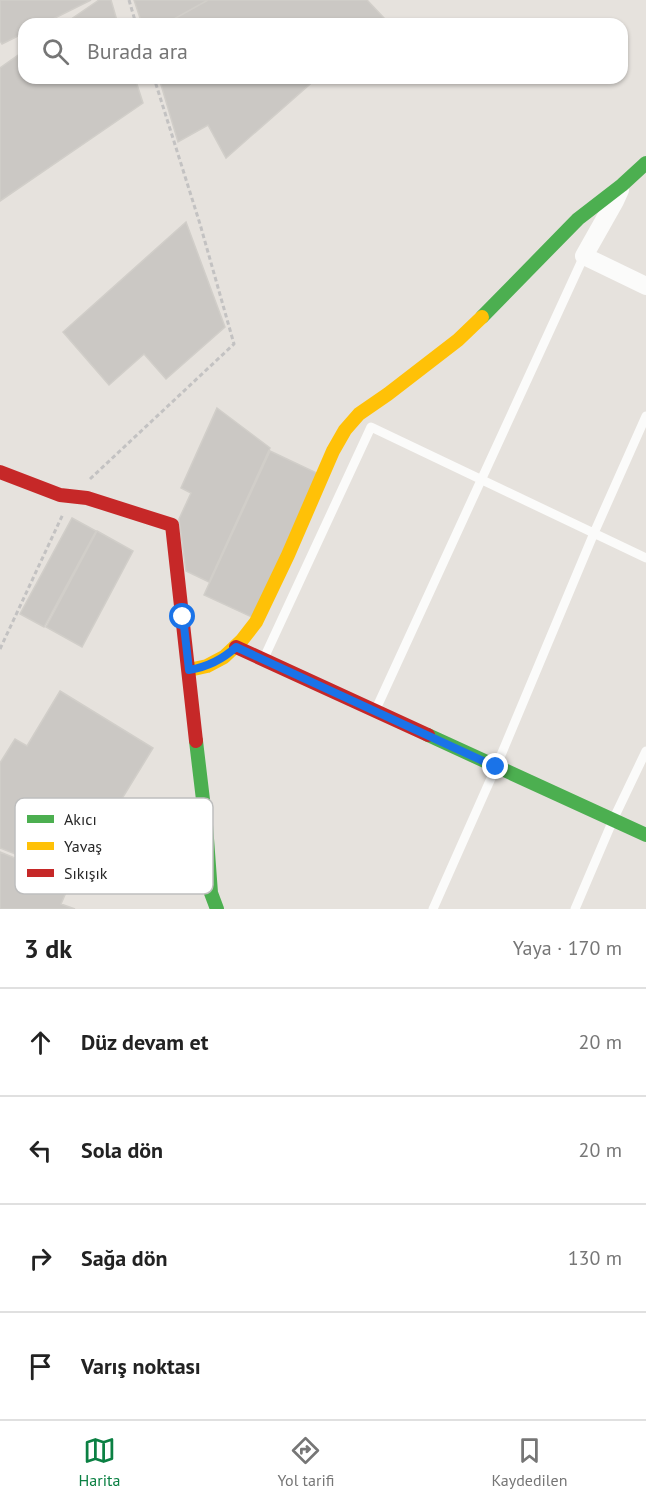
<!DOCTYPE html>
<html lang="tr">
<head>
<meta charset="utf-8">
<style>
  :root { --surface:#fff; --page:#f6f6f6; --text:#222; --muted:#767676; --line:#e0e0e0; --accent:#0b8043 }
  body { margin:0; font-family:"PT Sans",sans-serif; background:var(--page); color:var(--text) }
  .stop { position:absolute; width:18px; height:18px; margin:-14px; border:4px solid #1a73e8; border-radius:50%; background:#fff }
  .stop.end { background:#1a73e8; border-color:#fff; box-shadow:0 2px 6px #0008 }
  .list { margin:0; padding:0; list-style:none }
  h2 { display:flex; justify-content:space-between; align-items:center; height:78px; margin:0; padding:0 24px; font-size:26px }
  h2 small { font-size:20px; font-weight:400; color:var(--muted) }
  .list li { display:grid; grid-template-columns:39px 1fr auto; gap:18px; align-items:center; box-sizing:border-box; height:108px; padding:0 24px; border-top:2px solid var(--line) }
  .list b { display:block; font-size:22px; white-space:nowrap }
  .list em { font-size:20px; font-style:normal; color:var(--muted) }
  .icon { flex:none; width:33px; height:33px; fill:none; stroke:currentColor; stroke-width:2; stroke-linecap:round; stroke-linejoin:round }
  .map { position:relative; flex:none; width:646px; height:909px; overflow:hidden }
  .search { position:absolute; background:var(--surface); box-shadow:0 2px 4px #0004; left:18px; right:18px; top:18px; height:66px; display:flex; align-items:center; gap:15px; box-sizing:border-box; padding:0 21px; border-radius:18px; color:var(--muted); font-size:22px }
  .sheet { height:510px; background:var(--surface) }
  nav { display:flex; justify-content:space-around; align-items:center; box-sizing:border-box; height:84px; border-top:2px solid var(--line); background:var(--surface); font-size:16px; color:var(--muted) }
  nav a { display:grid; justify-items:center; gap:3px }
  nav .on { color:var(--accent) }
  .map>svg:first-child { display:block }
  .building { fill:#cbc8c4; stroke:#d1cec9; stroke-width:1.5 }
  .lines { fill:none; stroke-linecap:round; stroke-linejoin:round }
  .path { stroke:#c3c2c2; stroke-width:3; stroke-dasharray:4.5 3; stroke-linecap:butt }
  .lane { stroke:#fbfbfa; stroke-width:9 }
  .street { stroke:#fbfbfa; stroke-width:18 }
  .fast { stroke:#4caf50; stroke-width:14 }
  .slow { stroke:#ffc107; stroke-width:14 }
  .jam { stroke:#c62828; stroke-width:14 }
  .route { stroke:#1a73e8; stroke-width:8 }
  .key { fill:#fff; stroke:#bebebe; stroke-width:1.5 }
  .key-label { font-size:16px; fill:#282828 }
</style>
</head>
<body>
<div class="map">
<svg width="646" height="909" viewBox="0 0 646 909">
  <rect width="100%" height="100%" fill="#e6e2dd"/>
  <path class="building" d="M0 0H91L43 24H24V33L2 44 0 41Z
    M99 0H111L118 24H64Z
    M134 0H208L165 24H142Z
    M208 0H367L384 18 378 24H165Z
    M24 51V78H135L143 103 0 201V68Z
    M159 78H317L226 158 208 125 178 142Z
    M186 222 225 327 166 379 144 354 109 385 63 332Z
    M217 408 270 448 209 582 186 571 179 519 191 493 181 488Z
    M270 451 321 475 256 619 204 595Z
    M72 518 96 531 44 627 20 614Z
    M97 531 133 551 82 647 46 627Z
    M60 691 153 748 74 877 0 848V763L15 739 27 746Z
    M0 852 71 881 61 904 75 909H0Z"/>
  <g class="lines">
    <path class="path" d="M129 0 136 24
      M90 479 234 344 200 224 154 78
      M0 649 63 514"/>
    <path class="lane" d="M264 658 371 427 646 558
      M376 709 584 256
      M433 909 496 767 594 533 646 416
      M575 909 613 820 646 751"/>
    <path class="street" d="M620 190 615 201 584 256 646 286"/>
    <path class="fast" d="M482 317 578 219 622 185 646 163
      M428 735 646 835
      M196 741 206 825 211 893 217 909"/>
    <path class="slow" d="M189 670 207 666 224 657 242 640 256 622 288 555 333 451 345 430 359 414 388 394 458 340 482 317"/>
    <path class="jam" d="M0 472 60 495 87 498 172 525 196 741
      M236 647 428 735"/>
  </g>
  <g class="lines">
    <path class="route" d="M183 617 189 670C207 667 222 660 236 647L496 767"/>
  </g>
  <rect x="15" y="798" width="198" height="96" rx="9" class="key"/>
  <rect x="27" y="815" width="27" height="8" fill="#4caf50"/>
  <rect x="27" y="842" width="27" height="8" fill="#ffc107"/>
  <rect x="27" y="869" width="27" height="8" fill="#c62828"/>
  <g class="key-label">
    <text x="64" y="825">Akıcı</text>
    <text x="64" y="852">Yavaş</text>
    <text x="64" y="879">Sıkışık</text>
  </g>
</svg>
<div class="stop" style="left:183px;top:617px"></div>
<div class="stop end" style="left:496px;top:767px"></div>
<div class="search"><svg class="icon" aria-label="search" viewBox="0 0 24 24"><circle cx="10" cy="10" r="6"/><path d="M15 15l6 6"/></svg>Burada ara</div>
</div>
<section class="sheet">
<h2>3 dk<small>Yaya · 170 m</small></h2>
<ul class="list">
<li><svg class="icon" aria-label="ahead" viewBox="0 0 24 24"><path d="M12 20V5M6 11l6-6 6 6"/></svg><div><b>Düz devam et</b></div><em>20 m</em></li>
<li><svg class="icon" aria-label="left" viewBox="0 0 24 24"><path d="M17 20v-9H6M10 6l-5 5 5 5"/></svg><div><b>Sola dön</b></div><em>20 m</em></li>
<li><svg class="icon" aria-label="right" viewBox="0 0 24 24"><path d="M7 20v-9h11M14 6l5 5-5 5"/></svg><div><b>Sağa dön</b></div><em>130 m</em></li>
<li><svg class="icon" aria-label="arrive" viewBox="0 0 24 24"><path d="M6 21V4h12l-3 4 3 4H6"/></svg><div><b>Varış noktası</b></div></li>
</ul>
</section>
<nav>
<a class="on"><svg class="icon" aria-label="map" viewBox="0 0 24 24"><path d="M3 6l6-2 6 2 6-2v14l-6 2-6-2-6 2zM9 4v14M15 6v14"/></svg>Harita</a>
<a><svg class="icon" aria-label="directions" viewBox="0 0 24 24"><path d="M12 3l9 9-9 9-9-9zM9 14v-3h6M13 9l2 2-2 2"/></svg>Yol tarifi</a>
<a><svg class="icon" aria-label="saved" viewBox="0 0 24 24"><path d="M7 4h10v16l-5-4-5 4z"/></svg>Kaydedilen</a>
</nav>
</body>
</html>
